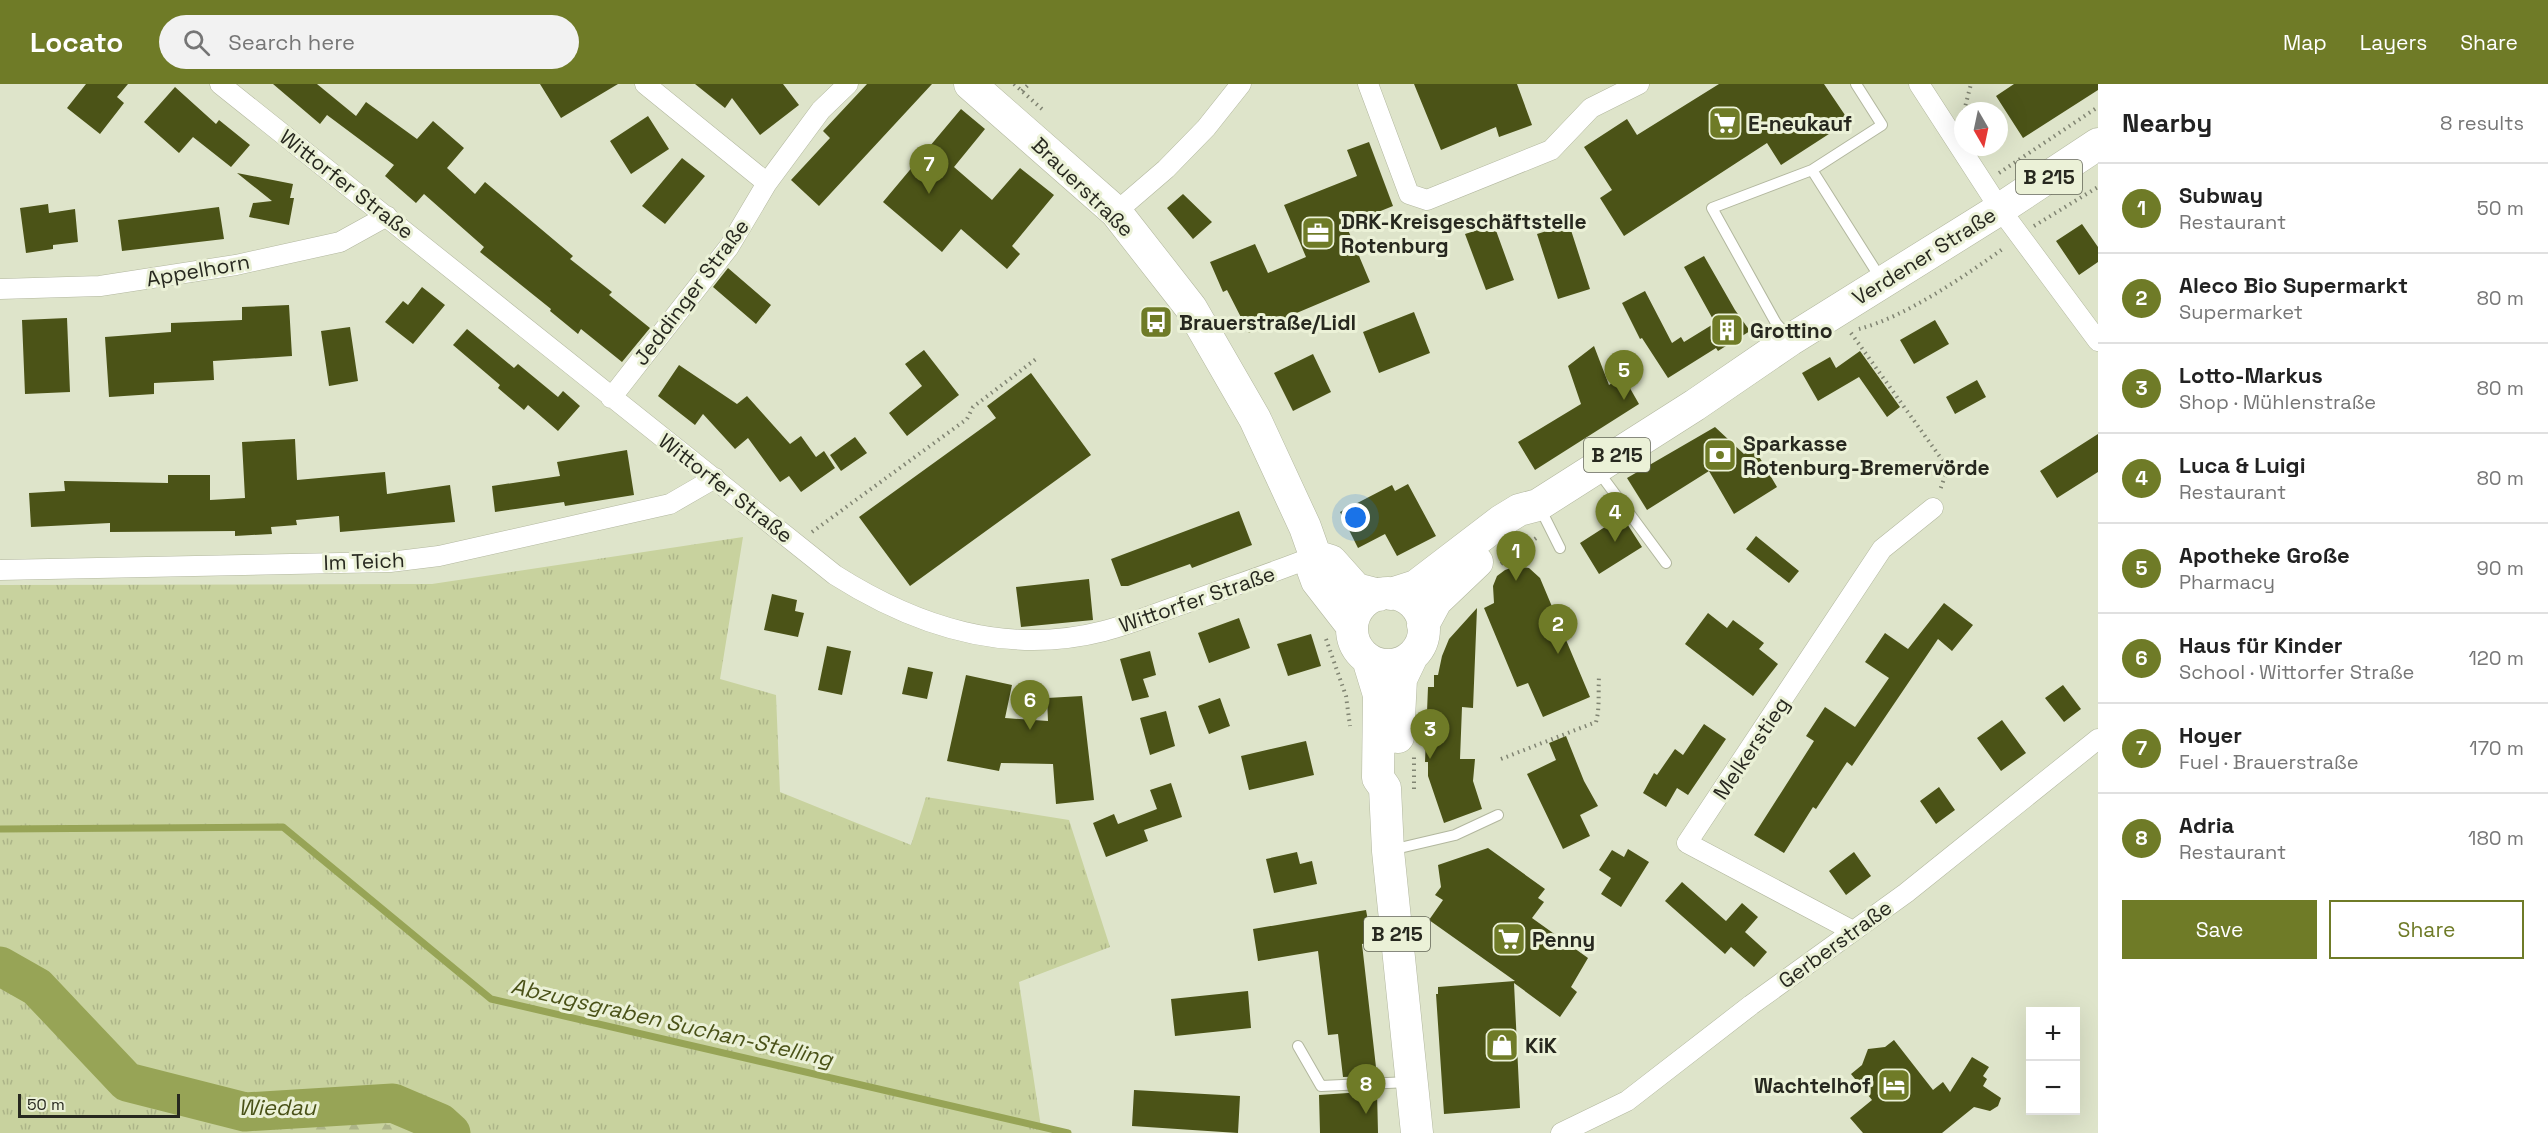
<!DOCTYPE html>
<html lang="en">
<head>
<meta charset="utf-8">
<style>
  :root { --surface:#fff; --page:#f2f2f2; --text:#222; --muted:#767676; --line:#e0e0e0; --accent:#6f7b27 }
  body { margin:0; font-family:"Space Grotesk",sans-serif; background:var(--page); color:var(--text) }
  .controls { position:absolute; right:18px; bottom:18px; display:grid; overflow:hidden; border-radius:0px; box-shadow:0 6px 24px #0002 }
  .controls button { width:54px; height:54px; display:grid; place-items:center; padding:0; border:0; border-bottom:2px solid var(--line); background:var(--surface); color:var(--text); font:30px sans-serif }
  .compass { position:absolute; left:1954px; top:18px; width:54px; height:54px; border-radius:50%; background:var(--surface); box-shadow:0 6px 24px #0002; rotate:171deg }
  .scale { position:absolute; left:18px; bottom:15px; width:162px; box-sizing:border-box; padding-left:6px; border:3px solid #27281f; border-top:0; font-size:16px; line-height:21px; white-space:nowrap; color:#27281f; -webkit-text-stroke:4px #ebf1d7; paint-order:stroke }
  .you { position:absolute; left:1356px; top:434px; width:21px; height:21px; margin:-15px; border:4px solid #fff; border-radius:50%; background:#1a73e8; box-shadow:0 0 0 9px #1a73e833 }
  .badge { display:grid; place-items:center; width:39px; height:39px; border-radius:50%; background:var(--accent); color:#fff; font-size:20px; font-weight:700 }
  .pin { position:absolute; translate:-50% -50px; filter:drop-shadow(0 2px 3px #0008) }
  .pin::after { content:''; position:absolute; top:32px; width:21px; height:18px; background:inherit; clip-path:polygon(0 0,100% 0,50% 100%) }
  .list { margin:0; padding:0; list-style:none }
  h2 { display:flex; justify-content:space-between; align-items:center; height:78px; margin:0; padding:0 24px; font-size:26px }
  h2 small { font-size:20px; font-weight:400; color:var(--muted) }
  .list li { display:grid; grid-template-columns:39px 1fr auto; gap:18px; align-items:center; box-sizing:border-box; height:90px; padding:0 24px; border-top:2px solid var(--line) }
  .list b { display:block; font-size:22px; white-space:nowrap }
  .list p { margin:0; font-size:20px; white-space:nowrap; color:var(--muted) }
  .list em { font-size:20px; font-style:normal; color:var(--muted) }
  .actions { display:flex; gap:12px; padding:18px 24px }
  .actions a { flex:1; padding:14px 0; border:2px solid var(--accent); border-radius:0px; text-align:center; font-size:21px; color:var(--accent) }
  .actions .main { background:var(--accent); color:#fff }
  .icon { flex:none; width:33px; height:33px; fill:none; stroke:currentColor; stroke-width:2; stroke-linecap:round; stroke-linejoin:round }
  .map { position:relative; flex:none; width:2098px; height:1049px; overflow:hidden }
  header { display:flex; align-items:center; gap:36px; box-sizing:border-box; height:84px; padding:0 30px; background:var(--accent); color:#fff }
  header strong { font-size:28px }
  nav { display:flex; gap:33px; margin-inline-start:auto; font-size:21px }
  .search { width:420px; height:54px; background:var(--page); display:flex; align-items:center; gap:15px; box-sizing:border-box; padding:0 21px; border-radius:33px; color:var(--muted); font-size:22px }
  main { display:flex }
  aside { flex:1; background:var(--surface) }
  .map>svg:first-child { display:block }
  .grass { fill:url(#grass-tufts) }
  .forest { fill:url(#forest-firs) }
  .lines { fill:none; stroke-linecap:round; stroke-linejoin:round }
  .stream { stroke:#97a456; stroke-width:7 }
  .river { stroke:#97a456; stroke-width:39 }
  .building { fill:#4b5317 }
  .lane-casing { stroke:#b2b79e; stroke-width:12 }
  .street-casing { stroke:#b2b79e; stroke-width:21 }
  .primary-casing { stroke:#b2b79e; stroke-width:33 }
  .path { stroke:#808472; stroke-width:4; stroke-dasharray:1.5 4.5; stroke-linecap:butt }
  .lane { stroke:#fff; stroke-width:10 }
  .street { stroke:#fff; stroke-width:20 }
  .primary { stroke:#fff; stroke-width:32 }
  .labels { text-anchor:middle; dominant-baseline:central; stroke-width:6; stroke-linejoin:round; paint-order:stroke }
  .shield { fill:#ebf1d7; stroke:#626456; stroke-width:1.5 }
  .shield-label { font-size:20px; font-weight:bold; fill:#27281f }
  .poi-label { font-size:21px; font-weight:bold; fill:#27281f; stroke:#ebf1d7; text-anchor:start }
  .street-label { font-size:21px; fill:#27281f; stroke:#ebf1d7 }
  .water-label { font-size:22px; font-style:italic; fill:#4a5218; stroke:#ebf1d7 }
</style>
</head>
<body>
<header>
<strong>Locato</strong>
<div class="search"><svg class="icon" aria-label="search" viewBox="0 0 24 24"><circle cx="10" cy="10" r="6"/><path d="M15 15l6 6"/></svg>Search here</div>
<nav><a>Map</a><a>Layers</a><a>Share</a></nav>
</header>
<main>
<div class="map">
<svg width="2098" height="1049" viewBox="0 0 2098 1049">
  <defs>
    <pattern id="grass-tufts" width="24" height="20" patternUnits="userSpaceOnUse" patternTransform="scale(1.5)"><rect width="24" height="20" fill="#c8d29e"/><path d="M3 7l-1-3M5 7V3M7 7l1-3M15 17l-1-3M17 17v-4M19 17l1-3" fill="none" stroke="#acb488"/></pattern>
    <pattern id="forest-firs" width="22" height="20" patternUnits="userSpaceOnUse" patternTransform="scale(1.5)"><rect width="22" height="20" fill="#c8d29e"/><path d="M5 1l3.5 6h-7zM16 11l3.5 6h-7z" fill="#acb488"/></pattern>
  </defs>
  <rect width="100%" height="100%" fill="#dee4ca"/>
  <path class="grass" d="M743 453 720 595 776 611 780 708 911 761 926 713 1069 736 1110 863 1019 898 1041 1043 1068 1049H0V501L432 500Z"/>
  <path class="forest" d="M362 1037 408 1044 414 1049H291L290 1042Z"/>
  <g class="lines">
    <path class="stream" d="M0 745 283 743 491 915 1068 1049"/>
    <path class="river" d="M0 882 37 903 127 998 245 1028 393 1019 440 1039 451 1049"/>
  </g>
  <path class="building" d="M86 0H128L117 13 124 19 100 50 67 24Z
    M273 0H317L356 32 366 18 417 55 433 37 464 64 447 84 475 110 485 98 573 172 570 175 612 208 609 211 650 244 622 278 581 245 578 250 550 227 551 225 480 168 484 163 424 110 416 119 385 92 394 81 327 31 320 40Z
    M540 0H618L561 34Z
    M695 0H783L799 21 760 51 732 14 725 24Z
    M867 0H932L819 122 791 96 830 54 823 47Z
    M1414 0H1517L1532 41 1499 53 1496 43 1441 66Z
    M1719 0H1824L1849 37 1781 81 1767 59 1624 152 1600 114 1612 106 1584 63 1627 35 1637 51Z
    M2014 0H2098V6L2023 54 1996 12Z
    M175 3 216 40 219 36 250 61 231 83 193 53 179 69 144 38Z
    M961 25 985 45 954 83 992 116 1020 84 1054 111 1012 162 1020 170 1007 185 961 145 942 168 883 118Z
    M648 32 669 65 631 90 610 57Z
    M1369 58 1393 122 1346 141 1370 198 1249 249 1227 206 1223 208 1210 178 1255 160 1268 189 1306 173 1284 121 1357 92 1347 66Z
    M682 74 705 92 665 140 642 122Z
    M237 89 293 100 290 114H294L289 141 249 133 253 119 272 117Z
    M1183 110 1212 138 1193 155 1167 124Z
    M48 120 49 129 75 125 78 158 53 161V165L26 169 20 124Z
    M219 123 224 155 122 167 118 136Z
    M1569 140 1590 205 1558 215 1537 150Z
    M2082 140 2098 163V178L2079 191 2056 157Z
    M1494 141 1514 196 1486 206 1465 150Z
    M1704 172 1735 226 1750 247 1718 267 1716 264 1668 294 1642 254 1640 255 1622 219 1645 207 1672 259 1681 253 1684 258 1715 239 1684 183Z
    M728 184 771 221 756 240 713 203Z
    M422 203 445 221 413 260 385 238 403 217 408 221Z
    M289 221 292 272 213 277 214 296 154 299V310L109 313 105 253 171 248V239L242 236V223Z
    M1414 228 1430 269 1379 289 1363 248Z
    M67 234 70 308 25 310 22 236Z
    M1935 236 1949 260 1914 280 1900 256Z
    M350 243 358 297 329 302 321 247Z
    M467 245 514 284 518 280 558 313 563 307 580 322 558 347 528 321 524 326 498 304 500 301 453 261Z
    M1594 262 1609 301 1623 292 1639 320 1535 386 1518 358 1581 320 1568 282Z
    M924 266 959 311 907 352 889 329 922 302 905 280Z
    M1860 267 1900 323 1887 333 1859 293 1818 317 1802 289 1830 273 1836 284Z
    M1313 270 1331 308 1293 327 1274 289Z
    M679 281 737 320 747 312 790 360 801 352 816 373 824 367 835 384 801 408 789 392 780 398 748 354 735 365 703 330 695 341 658 312Z
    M1031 289 1091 371 910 502 859 433 996 334 987 322Z
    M1977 296 1986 313 1955 330 1946 313Z
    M1715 343 1744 370 1754 364 1777 403 1734 430 1709 387 1647 426 1627 394Z
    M2098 350V388L2057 414 2040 387Z
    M855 353 867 369 841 387 830 371Z
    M295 355 297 396 385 388 387 410 450 401 455 438 340 448 339 432 296 436 297 441 271 443 272 450 235 452V447L110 448V439L31 443 29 409 65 407 64 397 168 399V391H210V416L245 414 242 358Z
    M627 366 634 411 565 422 564 418 495 428 492 402 560 392 557 378Z
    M1408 400 1436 452 1397 472 1385 450 1358 464 1340 428 1392 401 1395 407Z
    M1239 427 1252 461 1192 484 1190 480 1128 502H1121L1111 475Z
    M1622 432 1642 463 1599 490 1580 459Z
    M1756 452 1799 487 1789 499 1746 465Z
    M1516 482 1529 484 1540 494 1590 613 1543 633 1528 599 1517 603 1484 524 1494 519 1493 502 1497 492 1505 486Z
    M1089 495 1093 536 1021 543 1016 503Z
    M772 510 797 516 795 527 804 529 798 553 764 546Z
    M1944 519 1973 541 1952 567 1938 555 1852 682 1847 678 1816 725 1813 723 1784 769 1754 751 1814 657 1806 652 1825 623 1855 643 1889 594 1865 578 1885 549 1908 565Z
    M1477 524 1473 624 1462 623 1460 675H1475L1473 697 1482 725 1444 739 1428 692V678H1425L1428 603H1434V591H1438L1442 572 1449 555Z
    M1708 529 1727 544 1733 536 1764 559 1759 565 1778 580 1753 612 1685 560Z
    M1239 534 1250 564 1209 579 1198 549Z
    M1311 550 1321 582 1288 592 1277 560Z
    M827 562 851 567 842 611 818 606Z
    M1150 567 1156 591 1143 595 1149 613 1132 617 1120 575Z
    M908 583 933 588 927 615 902 610Z
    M966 591 1012 601 1005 634 1048 637 1047 614 1082 612 1094 716 1056 720 1053 680 1001 679 999 687 947 677Z
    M2063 601 2081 625 2064 638 2045 614Z
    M1220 614 1230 642 1209 650 1198 622Z
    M1166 627 1175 662 1150 671 1140 634Z
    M2002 636 2026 669 2001 687 1977 654Z
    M1704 640 1726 655 1688 711 1677 704 1666 723 1643 709 1654 689 1657 691 1675 665 1683 671Z
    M1566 652 1584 697 1598 722 1580 731 1590 752 1563 765 1527 690 1556 676 1549 659Z
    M1306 657 1314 691 1249 706 1241 672Z
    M1171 699 1182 733 1144 746 1148 757 1106 773 1093 739 1114 730 1118 740 1157 725 1150 706Z
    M1939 703 1955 726 1936 740 1920 717Z
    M1488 764 1545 805 1538 814 1544 818 1532 834 1588 874 1571 903 1577 908 1560 933 1514 899 1520 1024 1444 1030 1436 910H1438V903L1515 897 1429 836 1443 816 1435 811 1441 803 1438 781Z
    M1628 765 1649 778 1621 823 1601 810 1611 794 1599 786 1612 766 1624 773Z
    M1297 768 1300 780 1312 777 1317 800 1274 809 1266 775Z
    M1854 768 1871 792 1846 811 1829 787Z
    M1682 798 1726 837 1742 819 1758 833 1745 848 1767 868 1754 883 1731 863 1725 870 1665 817Z
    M1366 826 1372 858 1362 860 1377 992 1343 993 1338 950 1328 951 1318 867 1258 877 1253 845Z
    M1248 907 1251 944 1175 952 1171 915Z
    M1894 956 1933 1006 1943 998 1950 1008 1972 973 1989 983 1983 992 1987 995 1983 1002 2001 1014 1998 1022 1990 1027 1974 1023 1942 1049H1863L1850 1034 1872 1016 1851 990 1862 981 1868 965 1885 963Z
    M1134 1006 1240 1012 1238 1049 1132 1042Z
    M1377 1007 1378 1049H1320L1319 1011Z"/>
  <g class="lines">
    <g class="lane-casing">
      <path id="lane" d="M1812 86 1881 195
        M1789 254 1776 239 1712 124 1812 86 1882 41 1856 0
        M1598 387 1666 479
        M1540 424 1560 464
        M1391 766 1455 751 1498 731
        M1298 962 1321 1002 1409 998"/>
    </g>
    <g class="street-casing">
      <path id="street" d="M220 0 835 491C917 543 1007 572 1104 547 1132 540 1159 528 1186 519 1229 503 1273 489 1315 472
        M645 0 767 99 821 26 848 0
        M1368 0 1409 110 1427 116 1551 66 1591 24 1639 0
        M1919 0 2000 125 2098 257
        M1116 128 1166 85 1206 44 1241 0
        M0 205 100 202 236 181 340 158 387 132
        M611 314 729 163 767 99
        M0 486 390 478 439 472 670 420 715 394
        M1853 847 1687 759 1882 465 1933 424
        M1561 1049 1627 1017 1751 921 1906 809 2098 655"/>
    </g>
    <g class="primary-casing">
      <path id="primary" d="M970 0 1116 128 1191 224 1255 335 1305 443 1316 474 1313 486 1317 497 1352 542
        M1315 472 1331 477 1356 505 1379 511
        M1352 545a36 36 0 1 1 72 0a36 36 0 1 1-72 0Z
        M1391 510 1416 502 1501 437 1519 426 1538 421 1695 321 1790 256 2000 125 2098 60
        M1423 541 1436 517 1477 478
        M1368 575 1379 611 1378 694 1385 704 1388 767 1417 1049
        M1398 653 1401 595 1412 572"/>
    </g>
    <path class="path" d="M1014 0 1043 26
      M1022 7 1029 0
      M1964 27 1971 0
      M1999 89 2098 23
      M2034 142 2098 103
      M1859 245C1905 233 1965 192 2004 164
      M1851 249 1948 384 1940 406
      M812 448 967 335 973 323 1036 275
      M1501 480 1539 452
      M1326 555 1346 612 1350 642
      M1501 675 1596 638C1600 624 1598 608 1599 593
      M1414 705V673"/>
    <use href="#lane" class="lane"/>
    <use href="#street" class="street"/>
    <use href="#primary" class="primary"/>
  </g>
  <defs>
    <g id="supermarket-square" transform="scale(1.725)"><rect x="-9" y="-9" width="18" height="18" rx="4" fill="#6f7b27" stroke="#ebf1d7"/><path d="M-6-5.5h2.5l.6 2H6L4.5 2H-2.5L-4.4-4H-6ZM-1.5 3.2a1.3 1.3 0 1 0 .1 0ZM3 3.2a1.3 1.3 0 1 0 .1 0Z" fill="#fff"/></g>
    <g id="office-square" transform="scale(1.725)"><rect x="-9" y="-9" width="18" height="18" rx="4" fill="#6f7b27" stroke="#ebf1d7"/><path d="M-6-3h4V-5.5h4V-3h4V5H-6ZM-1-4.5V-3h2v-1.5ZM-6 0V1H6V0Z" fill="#fff"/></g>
    <g id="bus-square" transform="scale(1.725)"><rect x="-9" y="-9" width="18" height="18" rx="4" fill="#6f7b27" stroke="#ebf1d7"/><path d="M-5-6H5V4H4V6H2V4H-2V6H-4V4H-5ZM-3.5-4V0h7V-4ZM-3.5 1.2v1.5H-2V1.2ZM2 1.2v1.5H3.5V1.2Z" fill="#fff"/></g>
    <g id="building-square" transform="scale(1.725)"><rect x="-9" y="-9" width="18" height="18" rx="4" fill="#6f7b27" stroke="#ebf1d7"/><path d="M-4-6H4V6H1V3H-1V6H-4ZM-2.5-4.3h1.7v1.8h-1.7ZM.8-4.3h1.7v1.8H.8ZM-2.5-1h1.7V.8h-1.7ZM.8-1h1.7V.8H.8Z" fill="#fff"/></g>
    <g id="bank-square" transform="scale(1.725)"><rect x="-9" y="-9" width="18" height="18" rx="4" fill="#6f7b27" stroke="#ebf1d7"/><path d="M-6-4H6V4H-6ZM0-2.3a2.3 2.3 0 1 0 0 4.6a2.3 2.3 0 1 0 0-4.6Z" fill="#fff"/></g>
    <g id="shop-square" transform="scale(1.725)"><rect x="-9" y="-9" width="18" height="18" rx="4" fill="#6f7b27" stroke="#ebf1d7"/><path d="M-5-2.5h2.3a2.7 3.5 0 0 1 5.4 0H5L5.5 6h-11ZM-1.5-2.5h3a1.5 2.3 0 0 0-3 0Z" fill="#fff"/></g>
    <g id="hotel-square" transform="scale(1.725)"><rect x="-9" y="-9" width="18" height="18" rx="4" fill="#6f7b27" stroke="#ebf1d7"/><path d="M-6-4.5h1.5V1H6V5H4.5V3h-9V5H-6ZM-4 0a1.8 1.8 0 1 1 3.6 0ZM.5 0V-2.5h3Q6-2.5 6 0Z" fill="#fff"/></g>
  </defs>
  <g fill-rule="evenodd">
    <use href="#supermarket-square" x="1725" y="39"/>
    <use href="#office-square" x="1318" y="149"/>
    <use href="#bus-square" x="1156" y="238"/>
    <use href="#building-square" x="1727" y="246"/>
    <use href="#bank-square" x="1720" y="371"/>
    <use href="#supermarket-square" x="1509" y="855"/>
    <use href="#shop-square" x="1502" y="961"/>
    <use href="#hotel-square" x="1894" y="1001"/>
  </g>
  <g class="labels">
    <g class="shield">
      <rect x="2016" y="76" width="66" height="34" rx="4.5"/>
      <rect x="1584" y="354" width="66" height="34" rx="4.5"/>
      <rect x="1364" y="833" width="66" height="34" rx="4.5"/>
    </g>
    <g class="shield-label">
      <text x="2049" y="93">B 215</text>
      <text x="1617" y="371">B 215</text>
      <text x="1397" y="850">B 215</text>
    </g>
    <g class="poi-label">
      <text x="1748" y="39">E-neukauf</text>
      <text x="1341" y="137">DRK-Kreisgeschäftstelle<tspan x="1341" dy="24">Rotenburg</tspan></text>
      <text x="1179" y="238">Brauerstraße/Lidl</text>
      <text x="1750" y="246">Grottino</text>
      <text x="1743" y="359">Sparkasse<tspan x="1743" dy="24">Rotenburg-Bremervörde</tspan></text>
      <text x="1532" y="855">Penny</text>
      <text x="1525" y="961">KiK</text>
      <text x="1871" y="1001" text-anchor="end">Wachtelhof</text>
    </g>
    <g class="street-label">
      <text transform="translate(347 100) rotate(38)">Wittorfer Straße</text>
      <text transform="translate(1083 103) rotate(44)">Brauerstraße</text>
      <text transform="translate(1924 172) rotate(-32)">Verdener Straße</text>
      <text transform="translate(198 186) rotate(-10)">Appelhorn</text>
      <text transform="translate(691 208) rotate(-53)">Jeddinger Straße</text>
      <text transform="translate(726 404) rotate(38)">Wittorfer Straße</text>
      <text transform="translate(364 477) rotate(-2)">Im Teich</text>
      <text transform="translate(1197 515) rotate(-19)">Wittorfer Straße</text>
      <text transform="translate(1751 664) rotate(-56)">Melkerstieg</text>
      <text transform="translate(1835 860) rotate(-36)">Gerberstraße</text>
    </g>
    <g class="water-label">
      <text transform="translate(672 938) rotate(13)">Abzugsgraben Suchan-Stelling</text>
      <text x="277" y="1023">Wiedau</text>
    </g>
  </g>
</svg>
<div class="controls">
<button>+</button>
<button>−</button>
</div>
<svg class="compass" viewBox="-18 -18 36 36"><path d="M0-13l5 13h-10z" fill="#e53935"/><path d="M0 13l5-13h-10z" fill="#767676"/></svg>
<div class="scale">50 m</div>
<div class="you"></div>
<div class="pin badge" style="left:1516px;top:497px">1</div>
<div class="pin badge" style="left:1558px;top:570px">2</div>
<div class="pin badge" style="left:1430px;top:675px">3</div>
<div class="pin badge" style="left:1615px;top:458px">4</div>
<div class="pin badge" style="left:1624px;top:316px">5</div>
<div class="pin badge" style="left:1030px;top:646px">6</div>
<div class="pin badge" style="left:929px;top:110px">7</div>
<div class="pin badge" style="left:1366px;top:1030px">8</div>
</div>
<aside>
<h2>Nearby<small>8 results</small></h2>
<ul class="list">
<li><span class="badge">1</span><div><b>Subway</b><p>Restaurant</p></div><em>50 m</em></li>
<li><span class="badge">2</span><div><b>Aleco Bio Supermarkt</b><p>Supermarket</p></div><em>80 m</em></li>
<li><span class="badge">3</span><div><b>Lotto-Markus</b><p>Shop · Mühlenstraße</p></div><em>80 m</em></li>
<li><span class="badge">4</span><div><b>Luca &amp; Luigi</b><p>Restaurant</p></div><em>80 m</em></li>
<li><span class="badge">5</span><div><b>Apotheke Große</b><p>Pharmacy</p></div><em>90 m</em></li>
<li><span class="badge">6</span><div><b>Haus für Kinder</b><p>School · Wittorfer Straße</p></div><em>120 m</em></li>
<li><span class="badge">7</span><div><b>Hoyer</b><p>Fuel · Brauerstraße</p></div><em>170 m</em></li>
<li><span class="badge">8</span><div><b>Adria</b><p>Restaurant</p></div><em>180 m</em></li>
</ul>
<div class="actions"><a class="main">Save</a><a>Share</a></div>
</aside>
</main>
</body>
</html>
